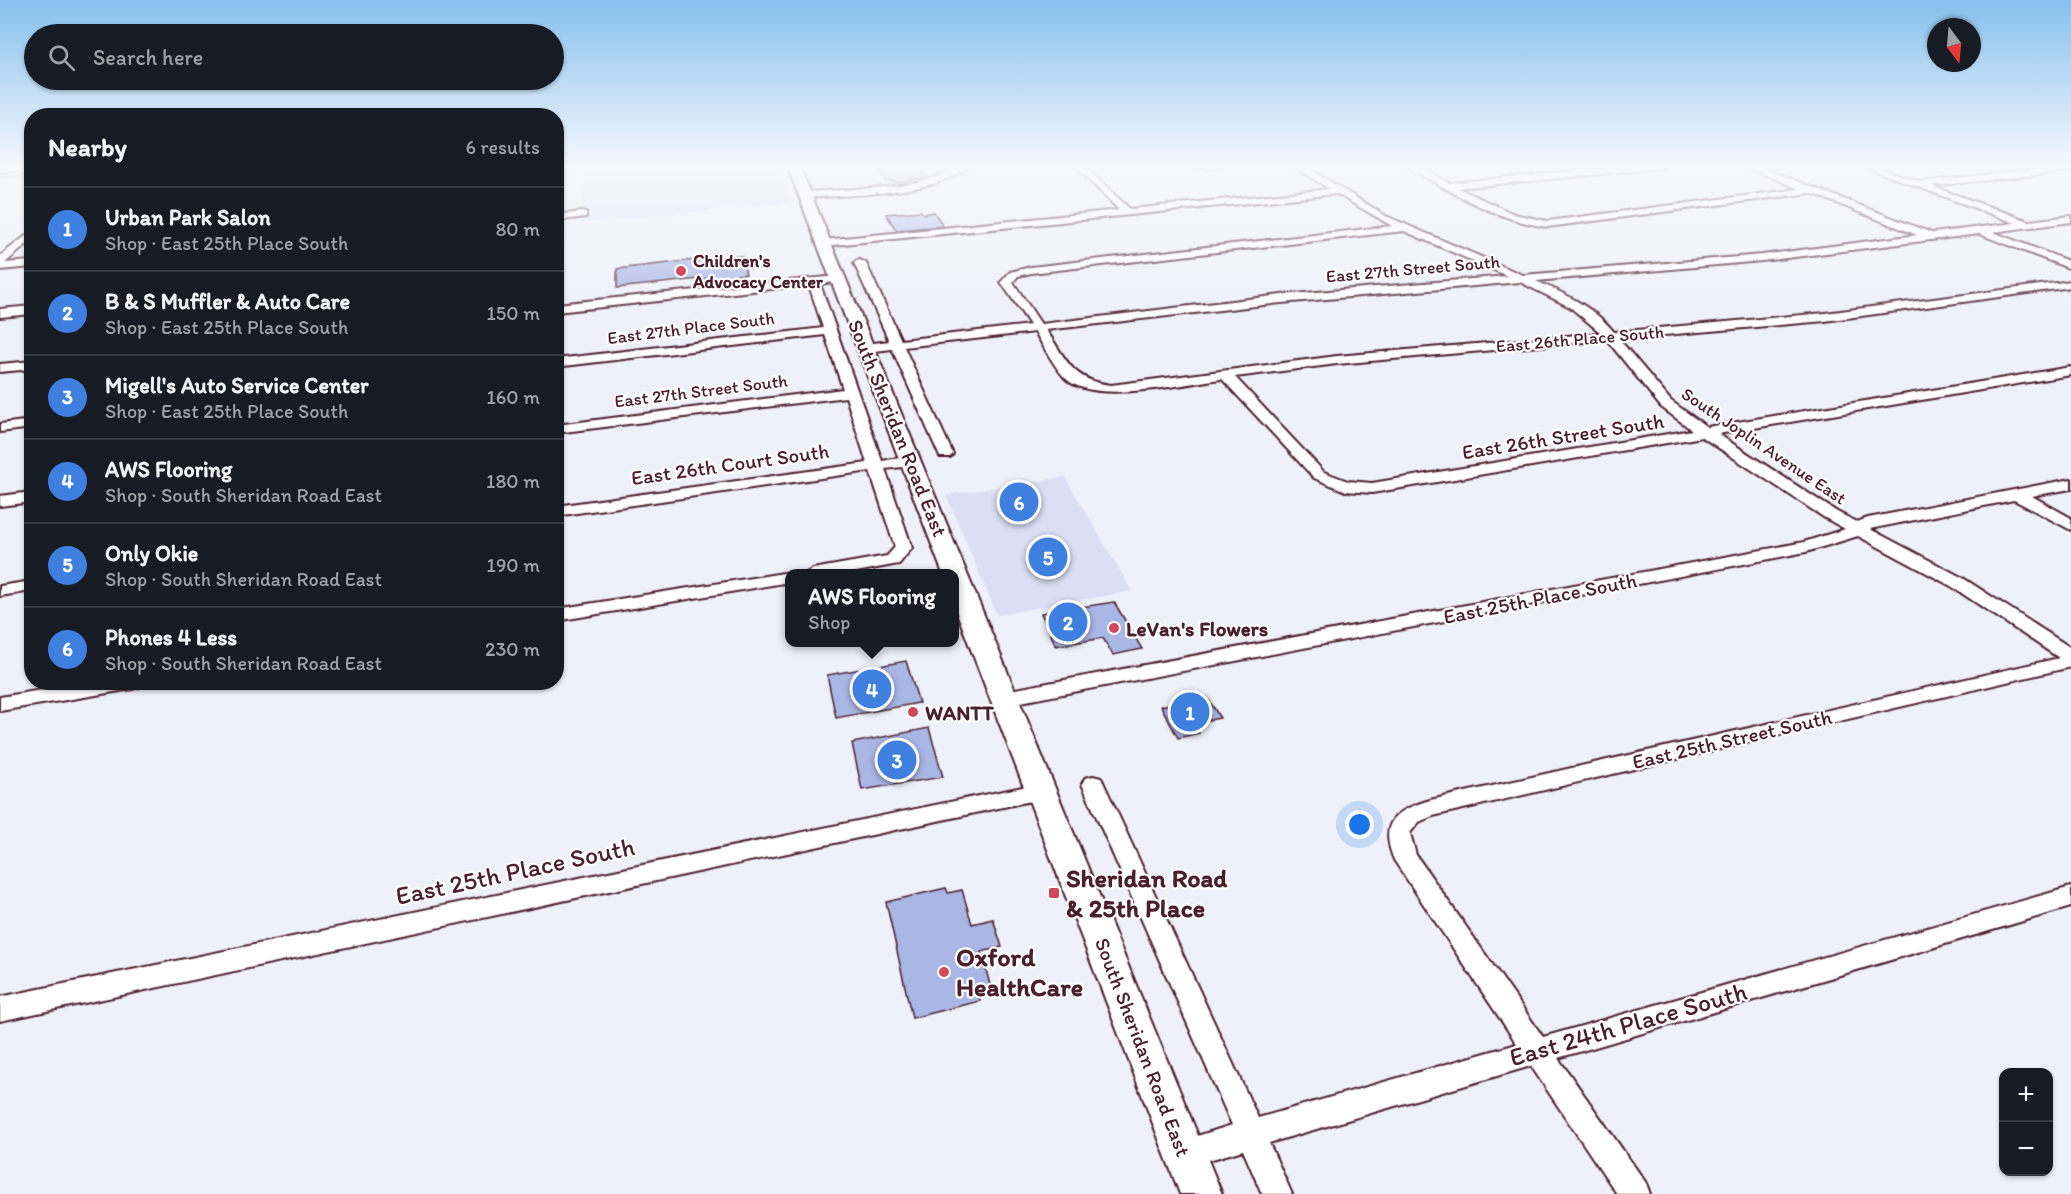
<!DOCTYPE html>
<html lang="en">
<head>
<meta charset="utf-8">
<style>
  :root { --surface:#171b24; --page:#20242c; --text:#f1f3f6; --muted:#9ea1a6; --line:#363941; --accent:#7c3aed }
  body { margin:0; font-family:Itim,sans-serif; background:var(--page); color:var(--text) }
  .controls { position:absolute; right:18px; bottom:18px; display:grid; overflow:hidden; border-radius:12px; box-shadow:0 2px 4px #0004 }
  .controls button { width:54px; height:54px; display:grid; place-items:center; padding:0; border:0; border-bottom:2px solid var(--line); background:var(--surface); color:var(--text); font:30px sans-serif }
  .compass { position:absolute; left:1927px; top:18px; width:54px; height:54px; border-radius:50%; background:var(--surface); box-shadow:0 2px 4px #0004; rotate:164deg }
  .you { position:absolute; left:1360px; top:825px; width:21px; height:21px; margin:-15px; border:4px solid #fff; border-radius:50%; background:#1a73e8; box-shadow:0 0 0 9px #1a73e833 }
  .badge { display:grid; place-items:center; width:39px; height:39px; border-radius:50%; background:var(--accent); color:#fff; font-size:20px; font-weight:700 }
  .pin { position:absolute; translate:-50% -50%; border:3px solid #fff; box-shadow:0 2px 6px #0006 }
  .popup { position:absolute; left:785px; top:569px; width:174px; height:78px; box-sizing:border-box; display:grid; place-content:center; border-radius:12px; background:var(--surface); filter:drop-shadow(0 2px 4px #0005); font-size:20px; white-space:nowrap; color:var(--muted) }
  .popup b { font-size:22px; color:var(--text) }
  .popup::after { content:''; position:absolute; left:50%; top:100%; margin-left:-12px; border:12px solid transparent; border-top-color:var(--surface) }
  .list { margin:0; padding:0; list-style:none }
  h2 { display:flex; justify-content:space-between; align-items:center; height:78px; margin:0; padding:0 24px; font-size:26px }
  h2 small { font-size:20px; font-weight:400; color:var(--muted) }
  .list li { display:grid; grid-template-columns:39px 1fr auto; gap:18px; align-items:center; box-sizing:border-box; height:84px; padding:0 24px; border-top:2px solid var(--line) }
  .list b { display:block; font-size:22px; white-space:nowrap }
  .list p { margin:0; font-size:20px; white-space:nowrap; color:var(--muted) }
  .list em { font-size:20px; font-style:normal; color:var(--muted) }
  .icon { flex:none; width:33px; height:33px; fill:none; stroke:currentColor; stroke-width:2; stroke-linecap:round; stroke-linejoin:round }
  .map { position:relative; flex:none; width:2071px; height:1194px; overflow:hidden }
  .search { position:absolute; background:var(--surface); box-shadow:0 2px 4px #0004; left:24px; top:24px; width:540px; height:66px; display:flex; align-items:center; gap:15px; box-sizing:border-box; padding:0 21px; border-radius:33px; color:var(--muted); font-size:22px }
  .panel { position:absolute; background:var(--surface); box-shadow:0 2px 4px #0004; left:24px; top:108px; width:540px; height:582px; border-radius:24px }
  .map>svg:first-child { display:block }
  .built { fill:#dadff4 }
  .lines { fill:none; stroke-linecap:round; stroke-linejoin:round }
  .stream { stroke:#758ba2; stroke-width:2 }
  .building { fill:#aab6e6; stroke:#4a1f2b; stroke-width:1.5 }
  .minor-casing { stroke:#4a1f2b; stroke-width:4 }
  .secondary-casing { stroke:#4a1f2b; stroke-width:4 }
  .minor { fill:#fff; fill-rule:evenodd }
  .secondary { fill:#fff; fill-rule:evenodd }
  .poi-dot { fill:#d1495b; stroke:#fff; stroke-width:2 }
  .labels { text-anchor:middle; dominant-baseline:central; stroke-width:4.5; stroke-linejoin:round; paint-order:stroke }
  .far-poi-label { font-size:18px; font-weight:bold; fill:#4a1f2b; stroke:#fff; text-anchor:start }
  .far-street-label { font-size:18px; fill:#4a1f2b; stroke:#fff }
  .street-label { font-size:21px; fill:#4a1f2b; stroke:#fff }
  .poi-label { font-size:21px; font-weight:bold; fill:#4a1f2b; stroke:#fff; text-anchor:start }
  .near-street-label { font-size:26px; fill:#4a1f2b; stroke:#fff }
  .near-poi-label { font-size:26px; font-weight:bold; fill:#4a1f2b; stroke:#fff; text-anchor:start }
</style>
</head>
<body>
<div class="map">
<svg width="2071" height="1194" viewBox="0 0 2071 1194">
  <rect width="100%" height="100%" fill="#eef0fa"/>
  <filter id="ink" filterUnits="userSpaceOnUse"><feTurbulence type="fractalNoise" baseFrequency=".0167" numOctaves="2"/><feDisplacementMap in="SourceGraphic" scale="12" xChannelSelector="R" yChannelSelector="G"/><feConvolveMatrix kernelMatrix="1 2 1 2 8 2 1 2 1" color-interpolation-filters="sRGB"/></filter>
  <g filter="url(#ink)">
    <path class="built" d="M576 165H776L791 203 581 223 585 166 575 167Z
      M1065 477 1132 591 997 615 946 495Z"/>
    <g class="lines">
      <path class="stream" d="M0 177 32 176"/>
    </g>
    <path class="building" d="M919 165 927 177 898 182 886 181 878 167Z
      M921 211 923 214 934 212 943 226 896 230 886 214Z
      M730 256H742L746 274 617 288V269Z
      M1114 602 1142 649 1113 655 1103 638 1056 646 1041 613Z
      M906 661 919 703 836 718 827 675Z
      M1207 697 1220 718 1193 723 1199 733 1178 738 1161 706Z
      M929 728 943 777 862 790 852 743Z
      M946 888 948 893 962 890 972 924 993 919 1002 947 981 952 992 992 979 996 980 1001 912 1018 886 902Z"/>
    <g class="lines">
      <g class="minor-casing">
        <path id="minor" d="M959 165H969C941 195 845 195 805 198L800 195 805 192C845 189 928 190 959 165Z
          M1074 165H1083L1130 209 1329 189 1292 165H1303L1386 216 1523 275 1762 255 1917 235 1811 193 1547 227C1505 221 1470 203 1434 182 1425 177 1413 172 1407 165H1417L1449 183 1635 165H1666L1661 168 1458 188 1514 214 1547 221 1799 189 1742 165H1755L1932 233 2015 223 1859 165H1871L1920 182 2071 165V171L1931 186 2029 221 2071 216V222L1993 232 2071 262V269L1979 234 1762 261 1536 281C1564 293 1595 308 1614 332L1825 313 2071 281V287L1825 321 1619 339 1671 401 1707 427 2071 367V375L1718 434 1837 512 1857 522 1868 518 2071 479V489L2032 496 2071 518V530L2014 500 1870 529 1963 578 2071 648V667L1433 816 1419 822 1410 833 1416 855 1543 1037 2071 887V907L1558 1058 1646 1183 1650 1194H1617L1531 1066 1269 1143 1292 1194H1262L1243 1150 1185 1167 1175 1163 1170 1153 1175 1143 1232 1125 1082 784 1085 778 1093 776 1101 778 1104 784 1258 1118 1517 1044 1394 860C1378 822 1396 810 1430 800L2059 658 1951 586 1858 536 1806 552 1005 705 998 703 995 698 998 693 1005 691 1804 542 1845 529 1825 518 1702 437 1372 493 1345 491 1314 478 1222 379C1186 383 1092 406 1065 378 1053 365 1044 347 1035 332L904 347 953 454 950 457H940L892 349 866 352 860 348 866 344 889 341 854 263 856 261 860 260 866 263 901 340 1030 325 1001 282 1010 272 1031 267 1392 226 1337 194 824 246 819 243 824 240 1119 210ZM1404 231 1507 276 1281 295 1041 324 1013 282 1018 276 1031 273ZM1520 282 1570 307 1601 333 1337 356 1111 385C1071 380 1068 361 1046 330L1281 303ZM1607 340 1661 407 1692 430 1372 483 1348 481 1324 472 1235 377 1337 364Z
          M1190 165H1225C1217 170 1198 170 1190 165Z
          M582 212 586 213V217L556 221V215Z
          M32 231V240L5 263 32 261V267L0 270V256Z
          M837 276 843 279 841 281 820 284 882 461 911 456 919 461 911 466 885 469 912 548 899 564 893 565 846 574H805L813 569 887 556 895 547 870 471 556 516V506L867 463 846 397 556 433V425L843 389 825 335 556 367V359L823 328 809 285 556 312V304Z
          M32 306V314L0 317V309Z
          M32 361V369L0 372V364Z
          M32 420V428L0 432V424Z
          M32 492V502L0 506V496Z
          M790 572 796 574H790V582L556 621V609Z
          M32 581V591L0 596V586Z
          M89 682H142L139 687 132 689 0 711V697Z
          M1042 783 1050 785 1053 791 1050 797 0 1021V997Z"/>
      </g>
      <g class="secondary-casing">
        <path id="secondary" d="M0 165H32V169L0 172Z
          M787 165H799L1222 1194H1180L954 605V574H943Z"/>
      </g>
      <use href="#minor" class="minor"/>
      <use href="#secondary" class="secondary"/>
    </g>
  </g>
  <linearGradient id="sky" x2="0" y2="1"><stop stop-color="#85c0ec"/><stop offset="0.5" stop-color="#f7f8fd"/><stop offset="1" stop-color="#f7f8fd" stop-opacity="0"/></linearGradient>
  <rect width="2071" height="332" fill="url(#sky)"/>
  <g class="poi-dot">
    <circle cx="681" cy="271" r="6"/>
    <circle cx="1114" cy="628" r="6"/>
    <circle cx="913" cy="712" r="6"/>
    <rect x="1048" y="887" width="12" height="12" rx="3"/>
    <circle cx="944" cy="972" r="6"/>
  </g>
  <g class="labels">
    <g class="far-poi-label">
      <text x="693" y="261">Children's<tspan x="693" dy="21">Advocacy Center</tspan></text>
    </g>
    <g class="far-street-label">
      <text transform="translate(1413 269) rotate(-5)">East 27th Street South</text>
      <text transform="translate(691 328) rotate(-7)">East 27th Place South</text>
      <text transform="translate(1580 339) rotate(-5)">East 26th Place South</text>
      <text transform="translate(701 391) rotate(-7)">East 27th Street South</text>
      <text transform="translate(1764 446) rotate(34)">South Joplin Avenue East</text>
    </g>
    <g class="street-label">
      <text transform="translate(898 428) rotate(68)">South Sheridan Road East</text>
      <text transform="translate(1563 436) rotate(-9)">East 26th Street South</text>
      <text transform="translate(730 464) rotate(-8)">East 26th Court South</text>
      <text transform="translate(1540 598) rotate(-11)">East 25th Place South</text>
      <text transform="translate(1732 739) rotate(-13)">East 25th Street South</text>
      <text transform="translate(1143 1047) rotate(69)">South Sheridan Road East</text>
    </g>
    <g class="poi-label">
      <text x="1126" y="628">LeVan's Flowers</text>
      <text x="925" y="712">WANTT</text>
    </g>
    <g class="near-street-label">
      <text transform="translate(515 871) rotate(-12)">East 25th Place South</text>
      <text transform="translate(1628 1024) rotate(-16)">East 24th Place South</text>
    </g>
    <g class="near-poi-label">
      <text x="1066" y="878">Sheridan Road<tspan x="1066" dy="30">&amp; 25th Place</tspan></text>
      <text x="956" y="957">Oxford<tspan x="956" dy="30">HealthCare</tspan></text>
    </g>
  </g>
</svg>
<div class="controls">
<button>+</button>
<button>−</button>
</div>
<svg class="compass" viewBox="-18 -18 36 36"><path d="M0-13l5 13h-10z" fill="#e53935"/><path d="M0 13l5-13h-10z" fill="#9ea1a6"/></svg>
<div class="you"></div>
<div class="pin badge" style="left:1190px;top:712px;background:#3f7fe0">1</div>
<div class="pin badge" style="left:1068px;top:622px;background:#3f7fe0">2</div>
<div class="pin badge" style="left:897px;top:760px;background:#3f7fe0">3</div>
<div class="pin badge" style="left:872px;top:689px;background:#3f7fe0">4</div>
<div class="popup"><b>AWS Flooring</b>Shop</div>
<div class="pin badge" style="left:1048px;top:557px;background:#3f7fe0">5</div>
<div class="pin badge" style="left:1019px;top:502px;background:#3f7fe0">6</div>
<div class="search"><svg class="icon" aria-label="search" viewBox="0 0 24 24"><circle cx="10" cy="10" r="6"/><path d="M15 15l6 6"/></svg>Search here</div>
<section class="panel">
<h2>Nearby<small>6 results</small></h2>
<ul class="list">
<li><span class="badge" style="background:#3f7fe0">1</span><div><b>Urban Park Salon</b><p>Shop · East 25th Place South</p></div><em>80 m</em></li>
<li><span class="badge" style="background:#3f7fe0">2</span><div><b>B &amp; S Muffler &amp; Auto Care</b><p>Shop · East 25th Place South</p></div><em>150 m</em></li>
<li><span class="badge" style="background:#3f7fe0">3</span><div><b>Migell's Auto Service Center</b><p>Shop · East 25th Place South</p></div><em>160 m</em></li>
<li><span class="badge" style="background:#3f7fe0">4</span><div><b>AWS Flooring</b><p>Shop · South Sheridan Road East</p></div><em>180 m</em></li>
<li><span class="badge" style="background:#3f7fe0">5</span><div><b>Only Okie</b><p>Shop · South Sheridan Road East</p></div><em>190 m</em></li>
<li><span class="badge" style="background:#3f7fe0">6</span><div><b>Phones 4 Less</b><p>Shop · South Sheridan Road East</p></div><em>230 m</em></li>
</ul>
</section>
</div>
</body>
</html>
